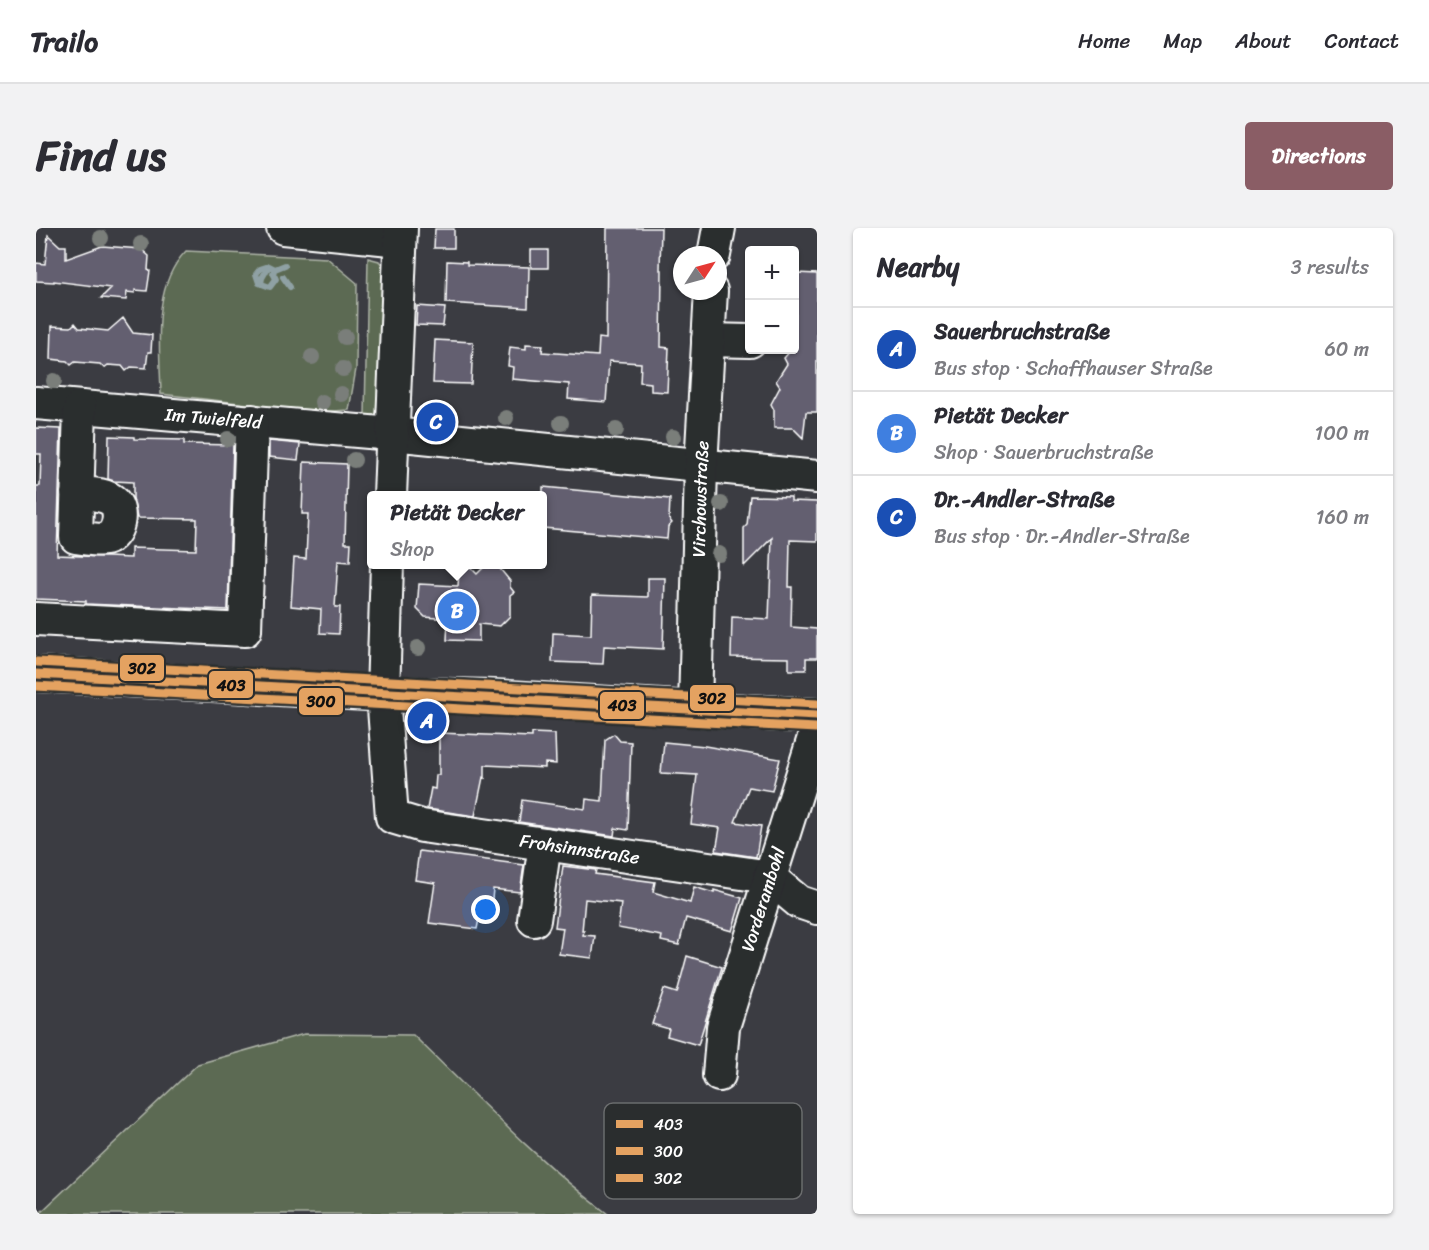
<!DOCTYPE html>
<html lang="en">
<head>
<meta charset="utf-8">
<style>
  :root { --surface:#fff; --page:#f2f2f3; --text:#2b2b33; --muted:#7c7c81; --line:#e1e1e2; --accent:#8a5d65 }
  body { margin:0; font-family:Sriracha,sans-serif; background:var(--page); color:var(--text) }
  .controls { position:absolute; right:18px; top:18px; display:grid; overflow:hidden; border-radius:6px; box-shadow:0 2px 4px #0004 }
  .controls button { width:54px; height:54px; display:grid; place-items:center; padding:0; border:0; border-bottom:2px solid var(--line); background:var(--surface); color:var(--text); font:30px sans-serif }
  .compass { position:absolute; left:637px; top:18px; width:54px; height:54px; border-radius:50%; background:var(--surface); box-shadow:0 2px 4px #0004; rotate:54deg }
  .you { position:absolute; left:450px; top:682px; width:21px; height:21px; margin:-15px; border:4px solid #fff; border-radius:50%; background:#1a73e8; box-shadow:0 0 0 9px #1a73e833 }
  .badge { display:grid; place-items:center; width:39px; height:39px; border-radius:50%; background:var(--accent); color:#fff; font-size:20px; font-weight:700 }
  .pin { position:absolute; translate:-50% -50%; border:3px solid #fff; box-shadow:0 2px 6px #0006 }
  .popup { position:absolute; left:331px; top:263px; width:180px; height:78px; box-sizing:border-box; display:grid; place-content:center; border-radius:6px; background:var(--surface); filter:drop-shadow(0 2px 4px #0005); font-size:20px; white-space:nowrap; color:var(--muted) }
  .popup b { font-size:22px; color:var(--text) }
  .popup::after { content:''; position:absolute; left:50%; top:100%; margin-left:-12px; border:12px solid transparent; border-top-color:var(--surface) }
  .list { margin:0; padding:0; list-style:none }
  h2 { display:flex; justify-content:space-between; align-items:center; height:78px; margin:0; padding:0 24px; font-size:26px }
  h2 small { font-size:20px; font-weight:400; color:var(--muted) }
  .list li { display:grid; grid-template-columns:39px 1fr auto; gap:18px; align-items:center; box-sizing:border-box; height:84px; padding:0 24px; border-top:2px solid var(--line) }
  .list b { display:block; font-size:22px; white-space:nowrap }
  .list p { margin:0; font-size:20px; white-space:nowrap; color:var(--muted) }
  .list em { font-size:20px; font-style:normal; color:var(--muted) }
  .map { position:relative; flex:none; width:781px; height:986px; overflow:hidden; border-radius:6px }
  header { display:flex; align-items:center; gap:36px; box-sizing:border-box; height:84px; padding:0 30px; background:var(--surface); border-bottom:2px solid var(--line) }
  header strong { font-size:28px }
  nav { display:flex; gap:33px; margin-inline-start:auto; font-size:21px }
  .intro { display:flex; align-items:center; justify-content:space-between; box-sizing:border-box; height:144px; padding:0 36px }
  h1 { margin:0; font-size:42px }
  .button { padding:15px 27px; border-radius:6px; background:var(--accent); color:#fff; font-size:21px; font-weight:700 }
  main { display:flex; gap:36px; padding:0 36px }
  aside { flex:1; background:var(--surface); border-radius:6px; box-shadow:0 2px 4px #0004 }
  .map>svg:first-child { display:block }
  .green { fill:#5c6a52; stroke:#aeb4a8; stroke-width:1.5 }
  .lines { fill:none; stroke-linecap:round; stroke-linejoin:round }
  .stream { stroke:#8fa1a4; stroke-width:6 }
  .building { fill:#635e70; stroke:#fff; stroke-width:1.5 }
  .minor-casing { stroke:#fff; stroke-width:36 }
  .major-casing { stroke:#fff; stroke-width:38 }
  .minor { stroke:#2a2d2e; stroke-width:32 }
  .major { stroke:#736b52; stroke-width:33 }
  .bus-1-casing { stroke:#2a2d2e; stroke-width:14 }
  .bus-2-casing { stroke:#2a2d2e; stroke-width:14 }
  .bus-3-casing { stroke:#2a2d2e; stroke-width:14 }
  .bus-1 { stroke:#e4a261; stroke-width:9 }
  .bus-2 { stroke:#e4a261; stroke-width:9 }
  .bus-3 { stroke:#e4a261; stroke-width:9 }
  .tree { fill:#7a7e7a }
  .labels { text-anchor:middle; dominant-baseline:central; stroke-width:5; stroke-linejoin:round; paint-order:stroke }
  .street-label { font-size:18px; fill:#fff; stroke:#2a2d2e }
  .key { fill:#2a2d2e; stroke:#6a6c6d; stroke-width:1.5 }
  .key-label { font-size:16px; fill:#fff }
  .line-badge { stroke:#2a2d2e; stroke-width:2 }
  .pale-badge-label { font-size:16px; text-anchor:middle; font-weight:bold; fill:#111 }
</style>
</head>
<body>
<header>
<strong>Trailo</strong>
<nav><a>Home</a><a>Map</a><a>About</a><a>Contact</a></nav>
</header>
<div class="intro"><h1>Find us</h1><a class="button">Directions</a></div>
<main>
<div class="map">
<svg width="781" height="986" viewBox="0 0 781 986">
  <rect width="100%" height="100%" fill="#3b3c42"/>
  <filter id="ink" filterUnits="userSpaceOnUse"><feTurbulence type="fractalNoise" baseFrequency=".0167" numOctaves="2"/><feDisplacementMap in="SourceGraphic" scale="12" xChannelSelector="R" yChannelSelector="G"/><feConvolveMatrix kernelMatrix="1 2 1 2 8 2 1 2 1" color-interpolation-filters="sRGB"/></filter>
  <g filter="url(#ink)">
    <path class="green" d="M150 23 291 30 321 55 320 141 313 182 281 184 125 166C124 119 115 59 150 23Z
      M332 30 343 33 349 41 345 181C340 186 336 189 329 188Z
      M268 806 377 807C440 868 502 934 572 986H3L162 836Z"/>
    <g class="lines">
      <path class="stream" d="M239 41 237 45 240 51 234 59 223 55 220 46 224 41 233 38 239 41 249 37
        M247 49 254 59
        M225 56 226 50 233 38"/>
    </g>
    <path class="building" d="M571 0H625L624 42H626L625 119 633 120 631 164 615 163V155L604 154 605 135 573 133 570 174 532 171 533 156 476 151 477 139 472 138 474 119 490 121V116L507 117 506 124 562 128 563 110 570 111Z
      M399 1H418V20H398Z
      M12 7 24 18H30V31L66 18 105 21 113 28 112 42 114 43 111 63 99 62V65L91 64 90 72 65 70 75 60 18 53V54L0 53V35L9 36Z
      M495 22H512V40H495Z
      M411 33 431 34V37L493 39 492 80 410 75Z
      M760 45 781 46V184H770L767 210 757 200H738V182L735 176 744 159 740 153 751 136 748 130 755 122H759Z
      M381 78 409 80 407 98 380 97Z
      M87 90 97 105 116 107 115 124H112L110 140 95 139 90 143 86 138 72 137 68 140 64 136 39 134 35 137 31 133 15 131 16 98 35 99 39 95 43 100 72 103Z
      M399 112 437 114 435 156 397 155Z
      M0 200 25 201 21 327 95 330V320L160 322 161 291 101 290 97 270V254L78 253 72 251 73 208 98 209V211L148 212V216L197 217 192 382 50 376V373L0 371V258H4L5 226H0Z
      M233 213 264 216 262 232 233 229Z
      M268 234 311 236 309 315H315L314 334 302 333 299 379H304L303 406 284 405 285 381 255 378 258 330 270 331 272 286H266Z
      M507 259 634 271 633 291 636 295 632 299 631 311 507 300Z
      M714 268 755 269V273L781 274V313L754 312 753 359H756L755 399 781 401V430H770V442H753V430L695 429 696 389 733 391 736 310 708 338V300L711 297Z
      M431 336 441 346 451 336H460L474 353V359L478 364 474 367V388L464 398 443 396V413L411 412 412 391 389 389 381 381 383 356 422 358 423 343Z
      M612 350H629L627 421 568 418 567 436 516 434 517 405 555 407 556 367 612 369Z
      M403 505 496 509V505L519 506 520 536 509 535V540L449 537V550L447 549 439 588 391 581 395 560 399 561 400 547H403Z
      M578 506 584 513 595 514 592 602 579 600 578 608 483 594 486 572 549 581 550 571 566 573 569 512Z
      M628 514 669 518 744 531 736 563 713 559 699 594 725 598 720 629 680 623 684 600 655 596 661 547 625 545Z
      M383 623 488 637 484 664 457 661 454 692 443 691 441 701 393 695 399 655 379 652Z
      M527 638 560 642 559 646 619 654 617 664 654 675 658 659 678 665V662L706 670 696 703 650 690 643 717 625 713 626 708 582 700 585 675 549 671 546 703H548L547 707 559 708 556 730 523 726 527 700 519 699Z
      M651 728 686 739 662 817 631 808 633 801 616 796 628 761 641 765Z"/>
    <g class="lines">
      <g class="minor-casing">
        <g id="minor">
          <path d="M247 0 364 12"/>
          <path d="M678 27 683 0"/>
          <path d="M672 112 714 113"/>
          <path id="s1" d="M0 175 356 206 781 249"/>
          <path d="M41 265C53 266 69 265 78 274 87 284 83 307 69 311 61 313 48 310 40 309L44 179"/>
          <path d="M354 268 365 0"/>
          <path id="s2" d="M351 336 347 466 356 589 386 598 733 649"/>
          <path d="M0 391 209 402 216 193"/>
          <path id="s3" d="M659 481 665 238 675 63"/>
          <path d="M733 649 763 674 781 680"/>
          <path d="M498 692 509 616"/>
          <path id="s4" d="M683 847 687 799 781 500"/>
        </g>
      </g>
      <g class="major-casing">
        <path id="major" d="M0 446 347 466 457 469 781 488"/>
      </g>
      <use href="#minor" class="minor"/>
      <use href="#major" class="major"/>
      <g class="bus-1-casing">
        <path id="bus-1" d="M0 446C260 461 521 473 781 488"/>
      </g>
      <g class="bus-2-casing">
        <path id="bus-2" d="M0 458C260 473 520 485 780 500"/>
      </g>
      <g class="bus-3-casing">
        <path id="bus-3" d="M1 434C261 449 521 461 781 476"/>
      </g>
      <use href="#bus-1" class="bus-1"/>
      <use href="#bus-2" class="bus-2"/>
      <use href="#bus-3" class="bus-3"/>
    </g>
    <g class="tree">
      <circle cx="65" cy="10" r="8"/>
      <circle cx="105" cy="16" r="8"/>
      <circle cx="309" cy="109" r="8"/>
      <circle cx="276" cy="129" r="8"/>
      <circle cx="307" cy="141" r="8"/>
      <circle cx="18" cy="153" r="8"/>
      <circle cx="305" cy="166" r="8"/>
      <circle cx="286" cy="174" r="8"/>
      <circle cx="402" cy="183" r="8"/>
      <circle cx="470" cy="190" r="8"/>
      <circle cx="525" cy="195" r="8"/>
      <circle cx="580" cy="202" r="8"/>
      <circle cx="637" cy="209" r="8"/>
      <circle cx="192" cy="211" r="8"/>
      <circle cx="318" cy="232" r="8"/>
      <circle cx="685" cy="276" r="8"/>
      <circle cx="683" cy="326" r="8"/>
      <circle cx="382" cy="420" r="8"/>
    </g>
  </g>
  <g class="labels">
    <g class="street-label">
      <text stroke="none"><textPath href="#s1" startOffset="178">Im Twielfeld</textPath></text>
      <text stroke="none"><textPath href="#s3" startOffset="210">Virchowstraße</textPath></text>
      <text stroke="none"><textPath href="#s2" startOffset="444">Frohsinnstraße</textPath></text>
      <text stroke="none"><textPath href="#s4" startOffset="182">Vorderambohl</textPath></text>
    </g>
  </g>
  <rect x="568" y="875" width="198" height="96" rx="9" class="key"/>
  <rect x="580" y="892" width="27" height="8" fill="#e4a261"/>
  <rect x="580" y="919" width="27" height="8" fill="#e4a261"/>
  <rect x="580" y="946" width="27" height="8" fill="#e4a261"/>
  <g class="key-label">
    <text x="618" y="902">403</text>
    <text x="618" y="929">300</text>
    <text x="618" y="956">302</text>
  </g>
  <g class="line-badge">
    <rect x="83" y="426" width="46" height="28" rx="6" fill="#e4a261"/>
    <rect x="172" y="442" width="46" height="29" rx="6" fill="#e4a261"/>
    <rect x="653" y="456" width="46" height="28" rx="6" fill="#e4a261"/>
    <rect x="262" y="459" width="46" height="29" rx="6" fill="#e4a261"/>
    <rect x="563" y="463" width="46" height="29" rx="6" fill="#e4a261"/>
  </g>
  <g class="pale-badge-label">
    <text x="106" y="446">302</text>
    <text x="195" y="463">403</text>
    <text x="676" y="476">302</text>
    <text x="285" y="479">300</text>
    <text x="586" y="483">403</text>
  </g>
</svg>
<div class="controls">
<button>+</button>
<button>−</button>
</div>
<svg class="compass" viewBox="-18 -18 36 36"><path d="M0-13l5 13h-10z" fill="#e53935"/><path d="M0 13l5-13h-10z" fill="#7c7c81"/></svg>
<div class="you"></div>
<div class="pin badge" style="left:391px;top:493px;background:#1a4fb4">A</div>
<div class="pin badge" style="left:421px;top:383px;background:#3f7fe0">B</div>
<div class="popup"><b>Pietät Decker</b>Shop</div>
<div class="pin badge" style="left:400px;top:194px;background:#1a4fb4">C</div>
</div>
<aside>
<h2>Nearby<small>3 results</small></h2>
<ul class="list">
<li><span class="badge" style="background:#1a4fb4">A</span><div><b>Sauerbruchstraße</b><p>Bus stop · Schaffhauser Straße</p></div><em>60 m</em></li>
<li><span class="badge" style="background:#3f7fe0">B</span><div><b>Pietät Decker</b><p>Shop · Sauerbruchstraße</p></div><em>100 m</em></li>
<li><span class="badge" style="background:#1a4fb4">C</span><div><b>Dr.-Andler-Straße</b><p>Bus stop · Dr.-Andler-Straße</p></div><em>160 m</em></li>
</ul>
</aside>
</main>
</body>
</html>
